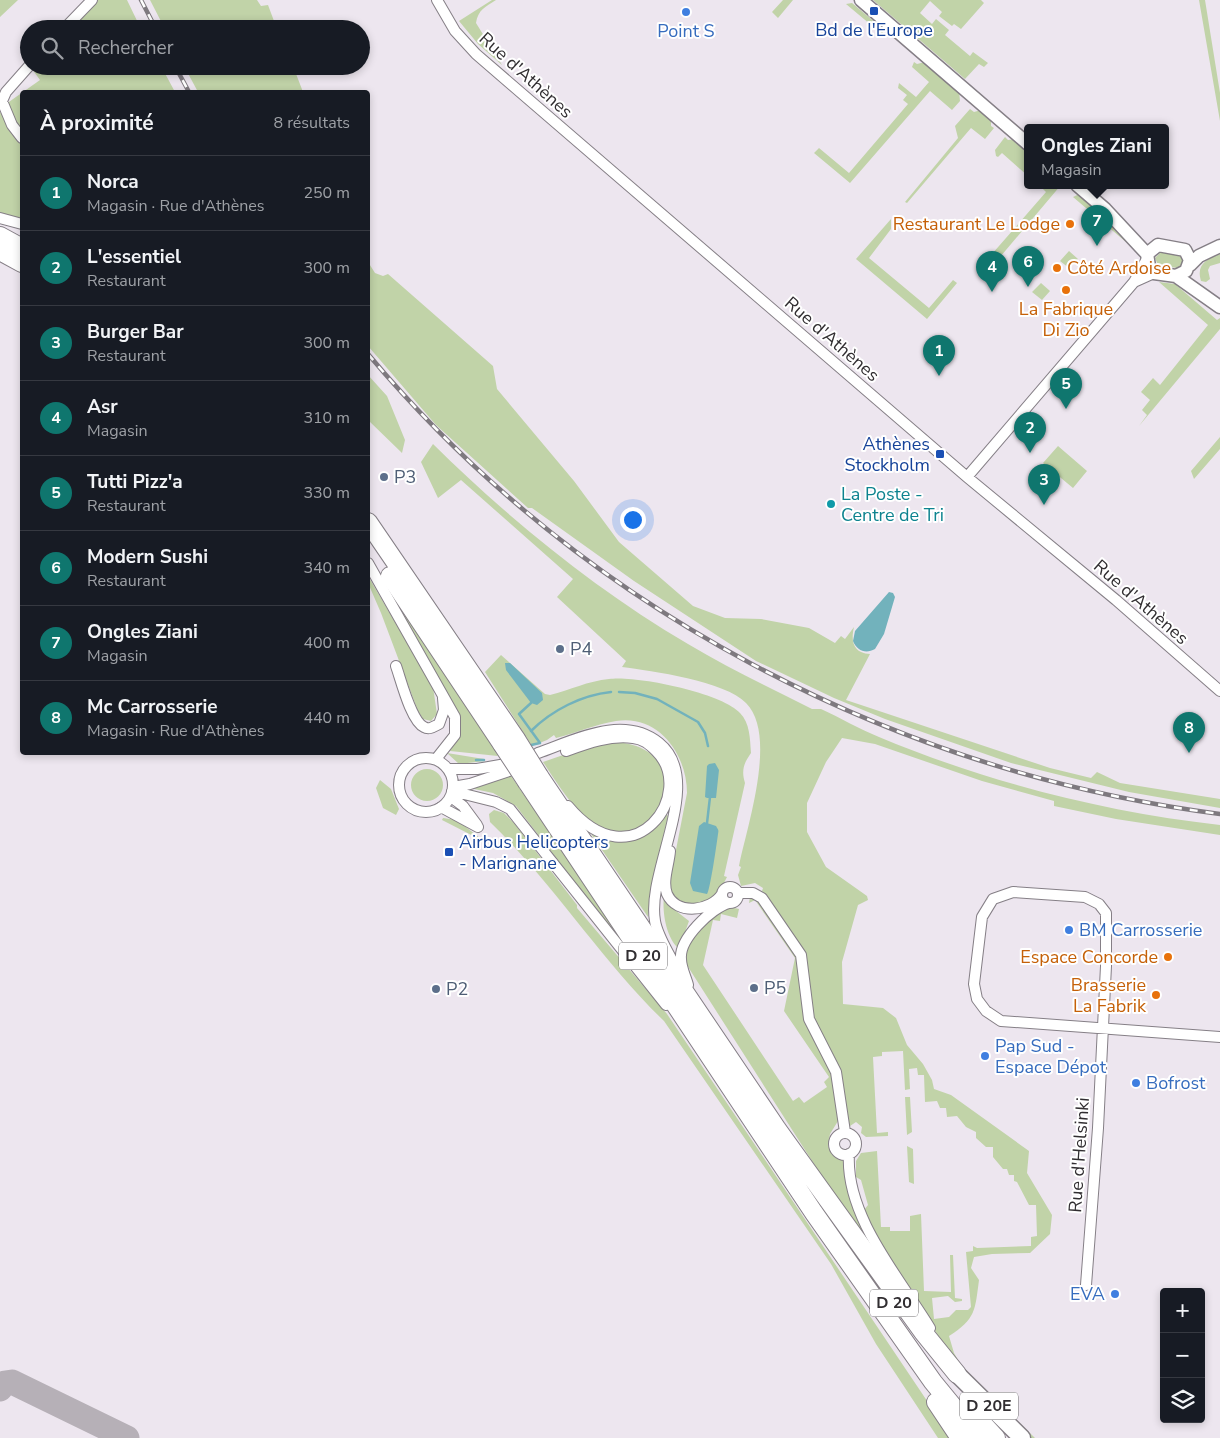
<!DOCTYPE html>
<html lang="fr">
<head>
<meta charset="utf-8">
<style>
  :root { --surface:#171b24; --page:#242831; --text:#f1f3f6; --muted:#9ea1a6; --line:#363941; --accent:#0f766e }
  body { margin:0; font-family:"Nunito Sans",sans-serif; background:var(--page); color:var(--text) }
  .controls { position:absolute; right:15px; bottom:15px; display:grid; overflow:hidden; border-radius:5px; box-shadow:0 2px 8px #0003 }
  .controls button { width:45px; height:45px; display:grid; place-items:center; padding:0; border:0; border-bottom:1px solid var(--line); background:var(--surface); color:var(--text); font:25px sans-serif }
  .you { position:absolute; left:632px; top:519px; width:18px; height:18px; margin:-12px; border:4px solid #fff; border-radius:50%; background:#1a73e8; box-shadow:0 0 0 8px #1a73e833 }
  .badge { display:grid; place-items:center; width:32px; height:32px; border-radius:50%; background:var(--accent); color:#fff; font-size:16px; font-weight:700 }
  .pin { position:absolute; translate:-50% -41px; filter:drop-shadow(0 1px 2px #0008) }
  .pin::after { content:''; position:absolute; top:26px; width:18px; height:15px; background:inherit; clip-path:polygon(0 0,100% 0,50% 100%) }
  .popup { position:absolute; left:1024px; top:124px; width:145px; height:65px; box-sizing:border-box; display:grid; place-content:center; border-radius:5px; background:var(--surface); filter:drop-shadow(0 1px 4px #0005); font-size:16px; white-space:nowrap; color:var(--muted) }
  .popup b { font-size:19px; color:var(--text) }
  .popup::after { content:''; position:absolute; left:50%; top:100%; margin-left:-10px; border:10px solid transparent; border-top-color:var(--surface) }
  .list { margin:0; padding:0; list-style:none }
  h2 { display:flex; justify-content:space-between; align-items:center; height:65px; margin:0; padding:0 20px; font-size:21px }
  h2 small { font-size:16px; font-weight:400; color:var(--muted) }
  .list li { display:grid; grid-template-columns:32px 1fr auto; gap:15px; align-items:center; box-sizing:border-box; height:75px; padding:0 20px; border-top:1px solid var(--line) }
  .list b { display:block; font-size:19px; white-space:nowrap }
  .list p { margin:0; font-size:16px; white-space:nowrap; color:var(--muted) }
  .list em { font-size:16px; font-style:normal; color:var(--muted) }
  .icon { flex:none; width:28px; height:28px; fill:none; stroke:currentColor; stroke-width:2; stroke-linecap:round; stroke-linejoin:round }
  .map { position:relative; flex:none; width:1220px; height:1438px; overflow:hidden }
  .search { position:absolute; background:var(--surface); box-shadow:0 2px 8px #0003; left:20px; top:20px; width:350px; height:55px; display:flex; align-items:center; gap:12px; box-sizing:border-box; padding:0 18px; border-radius:28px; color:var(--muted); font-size:19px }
  .panel { position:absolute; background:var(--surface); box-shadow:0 2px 8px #0003; left:20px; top:90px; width:350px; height:665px; border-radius:5px }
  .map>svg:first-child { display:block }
  .green { fill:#c1d3a8 }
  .water { fill:#72b2bc }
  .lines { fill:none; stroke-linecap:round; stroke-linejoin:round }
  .stream { stroke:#72b2bc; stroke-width:2.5 }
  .taxiway { stroke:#b6b0b7; stroke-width:25 }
  .minor-casing { stroke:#857f86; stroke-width:12 }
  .tertiary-casing { stroke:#857f86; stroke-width:15 }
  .primary-casing { stroke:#857f86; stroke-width:19 }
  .trunk-casing { stroke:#857f86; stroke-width:20 }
  .minor { stroke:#fff; stroke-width:10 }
  .tertiary { stroke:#fff; stroke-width:12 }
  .primary { stroke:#fff; stroke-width:16 }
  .trunk { stroke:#fff; stroke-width:18 }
  .rail-casing { stroke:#7e797f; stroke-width:4.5 }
  .rail { stroke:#fff; stroke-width:2.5; stroke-dasharray:8; stroke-linecap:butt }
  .trunk-bridge-casing { stroke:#857f86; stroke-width:20; stroke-linecap:butt }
  .trunk-bridge { stroke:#fff; stroke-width:18 }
  .transit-dot { fill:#1a4fb4; stroke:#fff; stroke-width:2 }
  .shop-dot { fill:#3f7fe0; stroke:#fff; stroke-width:2 }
  .food-dot { fill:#e8710a; stroke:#fff; stroke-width:2 }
  .service-dot { fill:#5c6f8a; stroke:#fff; stroke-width:2 }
  .culture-dot { fill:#0f9aa8; stroke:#fff; stroke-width:2 }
  .labels { text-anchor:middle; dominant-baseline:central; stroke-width:4; stroke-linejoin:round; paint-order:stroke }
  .shield { fill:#fff; stroke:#6f6d6f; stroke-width:1 }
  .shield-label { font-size:16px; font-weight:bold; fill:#312e31 }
  .transit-label { font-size:18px; fill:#164399; stroke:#fff }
  .shop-label { font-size:18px; fill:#366cbe; stroke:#fff; text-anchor:start }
  .street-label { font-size:18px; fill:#312e31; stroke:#fff }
  .food-label { font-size:18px; fill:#c56008; stroke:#fff; text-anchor:end }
  .service-label { font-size:18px; fill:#4e5e75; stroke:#fff; text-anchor:start }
  .culture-label { font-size:18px; fill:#0d838f; stroke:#fff; text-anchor:start }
</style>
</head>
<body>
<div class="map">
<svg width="1220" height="1438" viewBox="0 0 1220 1438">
  <rect width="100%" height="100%" fill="#ede6ef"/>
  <path class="green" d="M0 0H18L0 17Z
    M88 0H127L141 29H70Z
    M150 0H257L261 6 268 5 277 29H165Z
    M492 0H496C485 7 478 10 476 23L502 65 478 44 459 21Z
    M783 0H793L778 18 772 12Z
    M873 0H981L984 3 961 29 954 24 952 26 939 16 942 12 930 1 920 13 932 24 936 19 949 30 945 35 970 56 973 52 988 63 984 67 979 64 965 79Z
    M1199 0H1205L1220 93V121Z
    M852 3 883 29V35L846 4Z
    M914 62 917 64 925 62 959 91 960 101 952 110 930 91 850 183 814 153 819 148 849 173 908 104 903 100 907 95 898 88 899 83 916 97 929 82 912 67Z
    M34 66H161L175 92H22V132L6 104 40 80 32 69Z
    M184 66H293L303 92H198Z
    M970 109 974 112 981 110 991 119V126L994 128 985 139 971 128 907 203 905 202 958 138 955 126Z
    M0 112 22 142V220L0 216Z
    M1005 137 1008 140 1015 139 1028 151V176L1002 153 998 157 996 156 995 150Z
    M1039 185H1061L995 263 992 259V254L1046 192Z
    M1079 194 1135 244 1133 248 1073 197Z
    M891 219V229L869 258 929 308 953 280 957 283 927 319 856 259Z
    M1069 251 1078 259 1069 268 1060 261Z
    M1161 252 1181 254 1184 259 1182 265 1177 268 1158 265 1155 258Z
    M1220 254V263L1210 266 1208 270 1210 279 1206 282 1201 281C1196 265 1206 259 1220 254Z
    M368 262 375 273 383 276 388 274 493 366 497 389 574 481 619 542 693 606 725 618 761 619 809 628 835 643 841 636 845 639 854 627C851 640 852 653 870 654L846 700 1050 768 1091 778 1097 772 1120 783 1220 799V808L1129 792 1011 763 885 719 834 698 756 661 634 581 532 508H528L436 425 368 346Z
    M1159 282 1175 284 1217 320 1220 318V329L1139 426 1147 415 1142 410 1150 400 1141 392 1153 378 1160 385 1208 325Z
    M1041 283 1050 291 1042 300 1032 292Z
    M368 375 387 396 405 440 402 453 368 420Z
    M1220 437V449L1194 479 1191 471Z
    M433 444C510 520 595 589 688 644 728 668 771 688 812 709H821C841 718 859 729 879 737 987 782 1104 812 1220 825V835L1116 819 1054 806V801L982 781 875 744 842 738 826 762 807 803V832L826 867 867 896 868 900 858 905 842 962 843 1004 883 1008 896 1018 907 1045 923 1064 932 1080 934 1089 951 1095 1029 1151 1027 1173 1052 1215 1050 1234 1030 1253 992 1254 974 1257 971 1268 979 1280C975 1310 976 1319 949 1336L954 1353 961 1365 1035 1438H1028L1016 1427 949 1353 873 1232 864 1210 868 1205 861 1180 856 1177V1161L861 1153 877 1151 881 1227H890V1231H910V1216L921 1214 924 1291 951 1292 950 1255H953L955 1298 962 1299V1301L955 1302 948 1296 932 1298 934 1319 949 1317 956 1310H968L971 1307 966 1252 973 1251V1246L977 1248 1031 1246V1237L1037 1236 1036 1205H1029L1017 1182 1014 1181V1175H1009L1007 1169H1003L993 1157V1147H986L976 1138V1132L966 1127 957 1116 947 1117 946 1108H940L937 1101 925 1102 924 1075H918L917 1068 909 1069 910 1089 905 1090 903 1051 882 1052V1056L873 1057 877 1133 888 1132V1136L866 1137 861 1133 862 1127 856 1122 850 1126 848 1122 841 1070 813 1016 805 953 762 891 763 888 755 883 741 886 738 875 741 867 739 866C747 826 778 735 746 703 725 681 652 671 622 667L626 661 557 597 573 579 461 480 438 498 421 462Z
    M1058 446 1087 471 1073 488 1043 463Z
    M368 576 433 687 437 714 431 721 423 719 418 711 381 613 368 583Z
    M383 581 492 745 498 756 450 751 461 732 459 713Z
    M501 655 545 694 550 695C570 690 588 681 609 679 635 675 723 693 740 713 750 723 750 739 751 753 744 763 741 770 745 783L724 876 727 877C716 900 707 903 683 905L672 895 669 886 687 793C687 755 659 714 616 721 596 724 576 733 556 738L554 735 547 740 532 746 485 672Z
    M614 742C703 746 661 860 597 826 577 816 555 780 543 762L592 745Z
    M447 753 484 759 485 761 459 764Z
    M411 785a16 16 0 1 1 32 0a16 16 0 1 1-32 0Z
    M509 773 622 939 620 941 516 806 493 793 474 789 476 786Z
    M380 780 391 789 399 809 396 815 383 808 376 788Z
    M494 810 504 813 514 823 577 905V908L667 1014 952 1438H938L876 1344 831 1264 664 1021C601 960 553 883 490 822L489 814Z
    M666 814 668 816 651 890 648 917 591 834C618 848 651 841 666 814Z
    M443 818 457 820 485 842 442 820Z
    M664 896 671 907 689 921 679 949C666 938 662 912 664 896Z
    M750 897H756L797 957 803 1006 833 1072 838 1121 830 1134 828 1146 833 1155 844 1160 852 1205 862 1229V1235L821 1175 683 959C688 938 715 902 739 909L737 918 721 914 720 921 713 920 703 965 793 1101 799 1097 804 1103 827 1087 824 1082 829 1077 784 1011 795 958 755 900 749 903Z
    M905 1097H910L912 1132 907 1135Z
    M907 1146 913 1149 914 1184 909 1182Z"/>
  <path class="water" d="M889 592 893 593 895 597 884 634 875 649C866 654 857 651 853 641L855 631Z
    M505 663H510L542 693 543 700 537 705 531 703 506 670Z
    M715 763 719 770 716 798H707L705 797 707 766 709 764Z
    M704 822 716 826C718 830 719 829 718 834 717 842 710 891 707 894L693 891 690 883 699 826Z"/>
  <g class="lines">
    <path class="stream" d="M619 692 635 693 657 699 698 722 705 733 708 746
      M531 731C552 710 582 695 611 692
      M531 745 540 743 519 714 531 703
      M476 760H484
      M707 823 710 797"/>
    <path class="taxiway" d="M0 1389 5 1383 12 1382 127 1438"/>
    <g class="minor-casing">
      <path id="minor" d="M437 0 455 31 476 54 967 477 1116 600 1220 691
        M64 29 92 0
        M22 138 12 125 2 101 6 92 29 66
        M0 218 22 224
        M1147 259 1134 282 1154 273
        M967 477 1134 282
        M368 563 455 717V735L436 759
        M396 666C401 680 411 721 424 727 429 730 433 727 439 724L444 710 443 698
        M566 751C588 743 610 735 633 738 643 739 649 744 656 751 698 792 634 885 568 806
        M538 753C575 740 623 714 659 743 706 781 646 870 655 921 657 934 667 950 673 962
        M399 785a27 27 0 1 1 54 0a27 27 0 1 1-54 0Z
        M448 769H477L506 764
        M453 787 470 784 509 771
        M452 791 496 802 510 809 666 1005
        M451 797 463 806 477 825
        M441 807 478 827
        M670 851C669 865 662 881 667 894 677 916 711 911 722 894
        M722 895a8 8 0 1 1 16 0a8 8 0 1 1-16 0Z
        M738 893H753L762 898 801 955 809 1019 836 1072 845 1132
        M688 985C686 977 681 968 681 959 679 939 711 908 729 903
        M834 1144a11 11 0 1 1 22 0a11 11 0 1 1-22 0Z
        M849 1154C845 1216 899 1277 930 1328
        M1086 1285 1098 1128 1106 966V913L1099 904 1085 897 1013 892 993 899 982 917 974 984 977 999 986 1011 1001 1021 1220 1037"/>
    </g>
    <g class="tertiary-casing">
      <path id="tertiary" d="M861 0 1028 144
        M1077 185 1105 209 1147 254
        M1158 245 1185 250 1190 260 1186 271 1176 276 1154 273 1149 266 1147 254Z
        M1190 265 1199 256 1220 246
        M1176 276 1220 307"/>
    </g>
    <g class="primary-casing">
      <path id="primary" d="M957 1374 1022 1438"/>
    </g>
    <g class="trunk-casing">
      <path id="trunk" d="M0 236 22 248
        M0 251 22 263
        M368 522 516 739
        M390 576 502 744
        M539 776 777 1129 923 1332 957 1374
        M527 782 814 1213 933 1382 979 1438
        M936 1402 960 1438
        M973 1413 996 1438"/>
    </g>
    <use href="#minor" class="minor"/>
    <use href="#tertiary" class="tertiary"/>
    <use href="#primary" class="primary"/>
    <use href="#trunk" class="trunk"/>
    <g class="rail-casing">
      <path id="rail" d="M141 0 156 29
        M175 66 189 92
        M368 354C582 609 891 771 1220 814"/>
    </g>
    <use href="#rail" class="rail"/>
    <g class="trunk-bridge-casing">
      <path id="trunk-bridge" d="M516 739 539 776
        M502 744 527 782"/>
    </g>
    <use href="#trunk-bridge" class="trunk-bridge"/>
  </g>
  <g class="transit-dot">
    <rect x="869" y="6" width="10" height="10" rx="2.5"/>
    <rect x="935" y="449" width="10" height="10" rx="2.5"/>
    <rect x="444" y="847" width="10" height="10" rx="2.5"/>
  </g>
  <g class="shop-dot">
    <circle cx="686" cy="12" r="5"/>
    <circle cx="1069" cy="930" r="5"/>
    <circle cx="985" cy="1056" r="5"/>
    <circle cx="1136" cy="1083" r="5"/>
    <circle cx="1115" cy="1294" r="5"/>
  </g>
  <g class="food-dot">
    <circle cx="1070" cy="224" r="5"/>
    <circle cx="1057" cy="268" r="5"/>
    <circle cx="1066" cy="290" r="5"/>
    <circle cx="1168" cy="957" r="5"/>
    <circle cx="1156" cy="995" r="5"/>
  </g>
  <g class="service-dot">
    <circle cx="384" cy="477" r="5"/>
    <circle cx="560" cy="649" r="5"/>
    <circle cx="754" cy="988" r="5"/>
    <circle cx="436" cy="989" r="5"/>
  </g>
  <circle class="culture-dot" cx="831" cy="504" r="5"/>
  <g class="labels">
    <g class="shield">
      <rect x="619" y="942.5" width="48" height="27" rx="4"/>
      <rect x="870" y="1289.5" width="48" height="27" rx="4"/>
      <rect x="960" y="1392.5" width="58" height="27" rx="4"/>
    </g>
    <g class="shield-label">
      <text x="643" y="956">D 20</text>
      <text x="894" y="1303">D 20</text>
      <text x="989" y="1406">D 20E</text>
    </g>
    <g class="transit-label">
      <text x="874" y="30">Bd de l'Europe</text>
      <text x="930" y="444" text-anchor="end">Athènes<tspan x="930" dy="21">Stockholm</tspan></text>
      <text x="459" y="842" text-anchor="start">Airbus Helicopters<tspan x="459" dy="21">- Marignane</tspan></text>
    </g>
    <g class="shop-label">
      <text x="686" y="31" text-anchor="middle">Point S</text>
      <text x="1079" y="930">BM Carrosserie</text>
      <text x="995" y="1046">Pap Sud -<tspan x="995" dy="21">Espace Dépot</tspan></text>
      <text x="1146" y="1083">Bofrost</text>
      <text x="1105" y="1294" text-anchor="end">EVA</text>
    </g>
    <g class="street-label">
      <text transform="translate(526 75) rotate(42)">Rue d'Athènes</text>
      <text transform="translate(832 339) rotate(41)">Rue d'Athènes</text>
      <text transform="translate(1141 602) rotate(41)">Rue d'Athènes</text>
      <text transform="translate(1079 1155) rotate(-86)">Rue d'Helsinki</text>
    </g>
    <g class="food-label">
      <text x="1060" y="224">Restaurant Le Lodge</text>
      <text x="1067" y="268" text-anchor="start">Côté Ardoise</text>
      <text x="1066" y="309" text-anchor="middle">La Fabrique<tspan x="1066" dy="21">Di Zio</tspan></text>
      <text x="1158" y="957">Espace Concorde</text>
      <text x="1146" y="985">Brasserie<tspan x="1146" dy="21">La Fabrik</tspan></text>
    </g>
    <g class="service-label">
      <text x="394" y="477">P3</text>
      <text x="570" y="649">P4</text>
      <text x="764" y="988">P5</text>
      <text x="446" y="989">P2</text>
    </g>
    <g class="culture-label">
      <text x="841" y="494">La Poste -<tspan x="841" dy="21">Centre de Tri</tspan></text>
    </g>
  </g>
</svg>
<div class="controls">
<button>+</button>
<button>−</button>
<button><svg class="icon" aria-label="layers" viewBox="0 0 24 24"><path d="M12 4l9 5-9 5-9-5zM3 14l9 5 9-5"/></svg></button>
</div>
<div class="you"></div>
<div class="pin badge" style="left:939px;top:376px">1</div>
<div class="pin badge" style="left:1030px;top:453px">2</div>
<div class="pin badge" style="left:1044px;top:505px">3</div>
<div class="pin badge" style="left:992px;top:292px">4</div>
<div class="pin badge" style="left:1066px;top:409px">5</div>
<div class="pin badge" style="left:1028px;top:287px">6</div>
<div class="pin badge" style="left:1097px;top:246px">7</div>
<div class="popup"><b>Ongles Ziani</b>Magasin</div>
<div class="pin badge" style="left:1189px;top:753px">8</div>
<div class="search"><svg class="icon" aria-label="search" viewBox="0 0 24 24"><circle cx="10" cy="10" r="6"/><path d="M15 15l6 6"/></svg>Rechercher</div>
<section class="panel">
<h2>À proximité<small>8 résultats</small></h2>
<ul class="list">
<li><span class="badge">1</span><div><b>Norca</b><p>Magasin · Rue d'Athènes</p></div><em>250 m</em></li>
<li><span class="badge">2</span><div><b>L'essentiel</b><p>Restaurant</p></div><em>300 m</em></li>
<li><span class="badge">3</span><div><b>Burger Bar</b><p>Restaurant</p></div><em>300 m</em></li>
<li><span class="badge">4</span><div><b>Asr</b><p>Magasin</p></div><em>310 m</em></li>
<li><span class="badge">5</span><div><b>Tutti Pizz'a</b><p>Restaurant</p></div><em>330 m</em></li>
<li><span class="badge">6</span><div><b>Modern Sushi</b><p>Restaurant</p></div><em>340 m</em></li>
<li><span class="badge">7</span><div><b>Ongles Ziani</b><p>Magasin</p></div><em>400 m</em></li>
<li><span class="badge">8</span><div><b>Mc Carrosserie</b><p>Magasin · Rue d'Athènes</p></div><em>440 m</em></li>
</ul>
</section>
</div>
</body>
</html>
